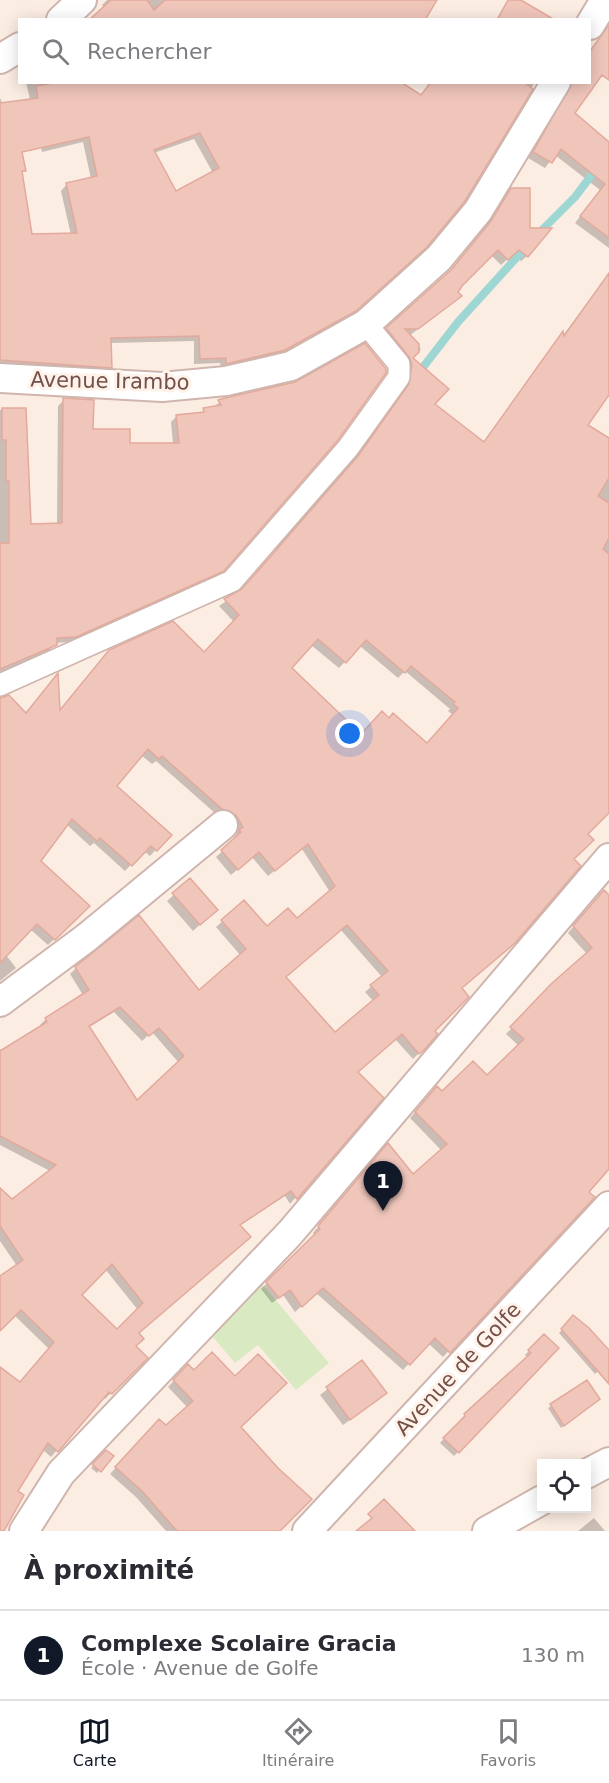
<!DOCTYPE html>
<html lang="fr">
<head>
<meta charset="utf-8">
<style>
  :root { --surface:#fff; --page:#f2f2f3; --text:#2b2b33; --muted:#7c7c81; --line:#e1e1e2; --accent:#111827 }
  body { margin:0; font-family:"DejaVu Sans",sans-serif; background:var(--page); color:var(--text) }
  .controls { position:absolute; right:18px; bottom:18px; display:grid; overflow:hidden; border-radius:0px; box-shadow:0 3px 15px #0003 }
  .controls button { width:54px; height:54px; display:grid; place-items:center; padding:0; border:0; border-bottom:2px solid var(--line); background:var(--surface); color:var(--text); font:30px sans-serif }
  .you { position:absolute; left:350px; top:734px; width:21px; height:21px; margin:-15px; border:4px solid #fff; border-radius:50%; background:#1a73e8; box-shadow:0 0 0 9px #1a73e833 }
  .badge { display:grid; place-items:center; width:39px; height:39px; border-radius:50%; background:var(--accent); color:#fff; font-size:20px; font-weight:700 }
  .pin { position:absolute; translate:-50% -50px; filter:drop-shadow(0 2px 3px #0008) }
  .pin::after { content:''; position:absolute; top:32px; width:21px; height:18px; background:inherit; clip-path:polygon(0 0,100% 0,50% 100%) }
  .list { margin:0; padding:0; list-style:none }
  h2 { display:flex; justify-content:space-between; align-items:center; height:78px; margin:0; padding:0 24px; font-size:26px }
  h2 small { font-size:20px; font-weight:400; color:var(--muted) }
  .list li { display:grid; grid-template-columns:39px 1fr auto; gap:18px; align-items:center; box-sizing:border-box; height:90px; padding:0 24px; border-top:2px solid var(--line) }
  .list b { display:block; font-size:22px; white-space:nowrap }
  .list p { margin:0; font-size:20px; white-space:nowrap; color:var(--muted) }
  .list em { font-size:20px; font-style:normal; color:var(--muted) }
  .icon { flex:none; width:33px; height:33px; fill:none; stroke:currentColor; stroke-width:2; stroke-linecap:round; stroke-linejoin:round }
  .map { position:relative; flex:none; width:609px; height:1531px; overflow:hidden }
  .search { position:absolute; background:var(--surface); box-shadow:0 3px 15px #0003; left:18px; right:18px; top:18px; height:66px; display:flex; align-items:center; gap:15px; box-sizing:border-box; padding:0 21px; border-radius:0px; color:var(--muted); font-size:22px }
  .sheet { height:168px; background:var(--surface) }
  nav { display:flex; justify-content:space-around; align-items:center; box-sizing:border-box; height:84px; border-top:2px solid var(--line); background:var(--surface); font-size:16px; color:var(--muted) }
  nav a { display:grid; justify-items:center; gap:3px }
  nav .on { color:var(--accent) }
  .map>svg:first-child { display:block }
  .green { fill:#d9e9c2 }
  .shadow { fill:#0003; fill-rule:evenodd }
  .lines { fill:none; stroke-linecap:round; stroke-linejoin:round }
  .stream { stroke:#9ed6d4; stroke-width:8 }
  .building { fill:#f0c6bb; stroke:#e3a99c; stroke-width:1.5; fill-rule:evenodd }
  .pedestrian-casing { stroke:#cfb5ad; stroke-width:24 }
  .minor-casing { stroke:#cfb5ad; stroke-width:32 }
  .pedestrian { stroke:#fff; stroke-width:21 }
  .minor { stroke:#fff; stroke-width:28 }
  .labels { text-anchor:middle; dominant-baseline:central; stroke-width:6; stroke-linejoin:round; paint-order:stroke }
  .street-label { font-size:21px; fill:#735049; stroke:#fff2e8 }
</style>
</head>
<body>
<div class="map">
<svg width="609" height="1531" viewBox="0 0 609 1531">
  <rect width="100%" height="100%" fill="#fcede3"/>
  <path class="green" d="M262 1284 329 1363 296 1390 258 1345 235 1363 207 1330Z"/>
  <path class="shadow" d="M107 0H436L91 20 105 8 102 5Z
    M508 0H518L535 20H496Z
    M26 82H398L421 96 449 82H535L463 201 419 252 348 316 278 356 221 369 220 363 194 364V341L110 343 111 367 105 373 0 367V98L23 151 21 153 24 170 21 173 31 236 71 235 61 191 67 184 91 179 83 142 42 152ZM194 139 213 173 175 193 154 153Z
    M566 92 573 113 609 144V248L575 223 600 190 555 155 545 168 528 158Z
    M512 189 527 256 521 261 512 255 501 265 491 255 461 285 454 302 409 336 421 349 412 358 433 404 483 443 557 339 562 337 609 273V392L586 425 609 440V811L586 834 572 859 460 989 423 1049 413 1059 395 1039 357 1072 381 1098 290 1204 285 1196 239 1226 138 1334 134 1347 146 1358 105 1399 102 1397 51 1457 42 1449 15 1492 22 1496 0 1531V1369L20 1383 49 1349 14 1315 0 1329V1278L17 1266 0 1241V1190L12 1201 50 1171 0 1145V1049L2 1052 41 1027 40 1025 46 1019 83 995 70 974 76 968 198 992 241 956 216 927 244 902 267 928 297 920 330 892 302 849 268 876 252 857 231 875 216 857 236 839 234 837 237 834 230 821 216 814 156 761 152 764 141 755 115 787 170 835 150 856 144 851 125 871 94 843 90 846 66 824 39 861 88 906 48 945 30 929 6 955 16 968 0 981V699L25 714 59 712 204 654 234 622 219 606 241 591 352 464 404 392 406 371 381 335 448 274 485 229ZM311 645 339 668 360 646 398 678 405 671 450 709 448 711 453 715 427 744 361 736 290 668ZM340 929 382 977 365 992 373 1001 335 1034 285 977ZM114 1012 142 1041 152 1032 179 1063 137 1102 88 1028ZM105 1269 138 1310 117 1331 80 1295Z
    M226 399 223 569 216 576 69 642 55 643 49 651 0 673V410L25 409 29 525H57L58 406 64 400 92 431 129 444H173L171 422 177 416 200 414Z
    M190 880 209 916 193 931 167 901Z
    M609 894V1167L531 1263 443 1357 428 1343 403 1370 316 1293 295 1312 283 1295 272 1303 261 1289 315 1236 313 1233 382 1151 412 1176 441 1150 410 1118 431 1094 442 1093 487 1077 519 1046 506 1034 552 986 587 954 568 933 598 898Z
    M571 1320 609 1353V1362L595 1374 559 1333Z
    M544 1336 557 1348 454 1456 440 1443 465 1415 528 1358 525 1355Z
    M362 1362 378 1399 343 1425 320 1395Z
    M188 1366 239 1427 274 1524 267 1531H166L136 1497 110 1474 153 1427H166L187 1407 168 1387Z
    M587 1382 595 1401 561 1428 548 1408Z
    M106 1452 112 1456 97 1473 91 1468Z
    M594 1518 605 1531H578Z"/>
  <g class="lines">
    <path class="stream" d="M538 234 575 197 609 152
      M417 375 458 322 528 245
      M275 545 343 472 377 431"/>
  </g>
  <path class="building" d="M111 0H147L154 10 165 0H437L425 20H89Z
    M508 0H521L555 20H497Z
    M609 25V80L602 75 575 113 609 142V238L580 216 605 184 561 149 552 163 533 152 572 82H590V51Z
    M60 82H401L421 95 431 82H524L533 89 465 201 427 247 356 311 285 350 226 364V358L200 359 199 336 111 338 112 368 0 360V103L38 98 36 86ZM200 133 219 168 176 191 154 150ZM89 137 97 176 66 183 77 233 32 234 22 171H26L22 152Z
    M511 188H530V228H552L528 257 519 250 508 260 498 250 462 286 458 292 462 296 418 329H405L419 344V352L413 358 449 389 435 404 484 442 563 331 564 336 609 273V395L588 425 609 438V478L598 496 609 503V538L603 549 609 554V813L588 834 594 840 574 859 581 866 515 943 462 988 469 997 435 1031 438 1034 424 1050 419 1054 402 1034 358 1072 384 1098 297 1199 291 1191 240 1225 251 1237 139 1333 144 1339 136 1346 148 1358 112 1394 109 1392 58 1452 48 1443 18 1491 24 1495 4 1531H0V1367L20 1382 54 1342 21 1310 0 1331V1276L23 1260 0 1226V1188L12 1199 56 1165 0 1136V1051L47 1022 45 1018 89 990 75 967 139 915 199 990 246 949 221 920 244 900 267 926 288 908 297 918 335 886 308 844 275 871 259 852 238 870 221 850 241 832 239 830 243 827 236 815 222 809 162 756 159 759 148 749 117 786 172 835 157 851 151 846 132 866 100 838 97 841 72 819 41 861 90 906 55 940 37 924 0 963V698L9 695 26 713 58 673 60 710 109 650 173 621 204 652 239 615 224 599 242 589 358 456 409 384 412 364 409 357 386 328 452 269 491 221ZM318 639 346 663 366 640 405 673 411 666 455 702 453 704 458 708 427 743 393 713 389 718 382 711 361 734 292 668ZM347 925 388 971 370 985 379 995 335 1032 286 977ZM120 1007 149 1036 159 1028 184 1056 137 1100 89 1026ZM112 1264 143 1303 117 1329 82 1295Z
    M365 343 386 369V373L338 440 224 571 76 637 57 638V645L0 669V543H9V481H6V440H2V408H26L31 524 62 523 63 398 94 400 93 429H130V443H179L176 415 204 412 203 408 221 405 218 400 225 398 295 382Z
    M190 878 218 910 200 925 172 893Z
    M604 890 609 895V1169L589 1192 595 1197 450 1353 435 1338 410 1365 323 1288 302 1307 290 1290 279 1298 266 1282 320 1229 318 1226 388 1143 413 1174 447 1144 415 1112 437 1086 442 1091 473 1061 487 1075 524 1039 510 1027 551 984 592 948 573 926Z
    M573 1315 589 1328 609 1350V1384L561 1329Z
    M544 1334 559 1348 459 1453 443 1438 465 1416 464 1414 531 1353 528 1350Z
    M212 1352 235 1376 258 1354 287 1383 241 1427 278 1468 312 1499 280 1531H177L142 1491 115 1467 159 1419 166 1425 193 1401 173 1380 188 1364 194 1370Z
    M362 1360 387 1393 350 1420 326 1387Z
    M587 1380 600 1399 564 1426 550 1404Z
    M106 1450 114 1456 101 1472 92 1464Z
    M384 1499 415 1531H356L372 1518 368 1514Z"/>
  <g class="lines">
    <g class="pedestrian-casing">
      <path id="pedestrian" d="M0 685 232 581 348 448 399 377V364L366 324"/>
    </g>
    <g class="minor-casing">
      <path id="minor" d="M61 20 82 0
        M590 25 605 0
        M0 59 20 47
        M0 378 162 387 226 381 291 366 366 324 439 258 478 211 556 82
        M0 1002 86 938 223 825
        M586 1474 609 1462
        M24 1531 61 1473 290 1233 609 858
        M307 1531 609 1206
        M487 1531 542 1500"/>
    </g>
    <use href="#pedestrian" class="pedestrian"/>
    <use href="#minor" class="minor"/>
  </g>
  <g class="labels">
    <g class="street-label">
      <text transform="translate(110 381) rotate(1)">Avenue Irambo</text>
      <text transform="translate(458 1369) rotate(-47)">Avenue de Golfe</text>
    </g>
  </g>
</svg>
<div class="controls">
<button><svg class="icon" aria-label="locate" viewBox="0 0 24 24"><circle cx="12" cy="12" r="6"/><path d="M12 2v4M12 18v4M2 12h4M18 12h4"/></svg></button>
</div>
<div class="you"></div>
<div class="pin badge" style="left:383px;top:1211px">1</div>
<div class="search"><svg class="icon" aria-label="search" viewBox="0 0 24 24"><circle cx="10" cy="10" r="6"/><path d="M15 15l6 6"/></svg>Rechercher</div>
</div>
<section class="sheet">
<h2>À proximité<small></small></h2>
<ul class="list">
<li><span class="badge">1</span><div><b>Complexe Scolaire Gracia</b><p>École · Avenue de Golfe</p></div><em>130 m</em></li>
</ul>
</section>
<nav>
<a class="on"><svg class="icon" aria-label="map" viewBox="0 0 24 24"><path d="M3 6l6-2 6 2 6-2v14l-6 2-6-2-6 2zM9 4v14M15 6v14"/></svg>Carte</a>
<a><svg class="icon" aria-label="directions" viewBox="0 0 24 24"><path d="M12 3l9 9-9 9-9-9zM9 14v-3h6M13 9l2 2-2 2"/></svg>Itinéraire</a>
<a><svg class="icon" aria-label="saved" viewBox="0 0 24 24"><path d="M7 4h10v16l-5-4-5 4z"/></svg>Favoris</a>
</nav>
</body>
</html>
